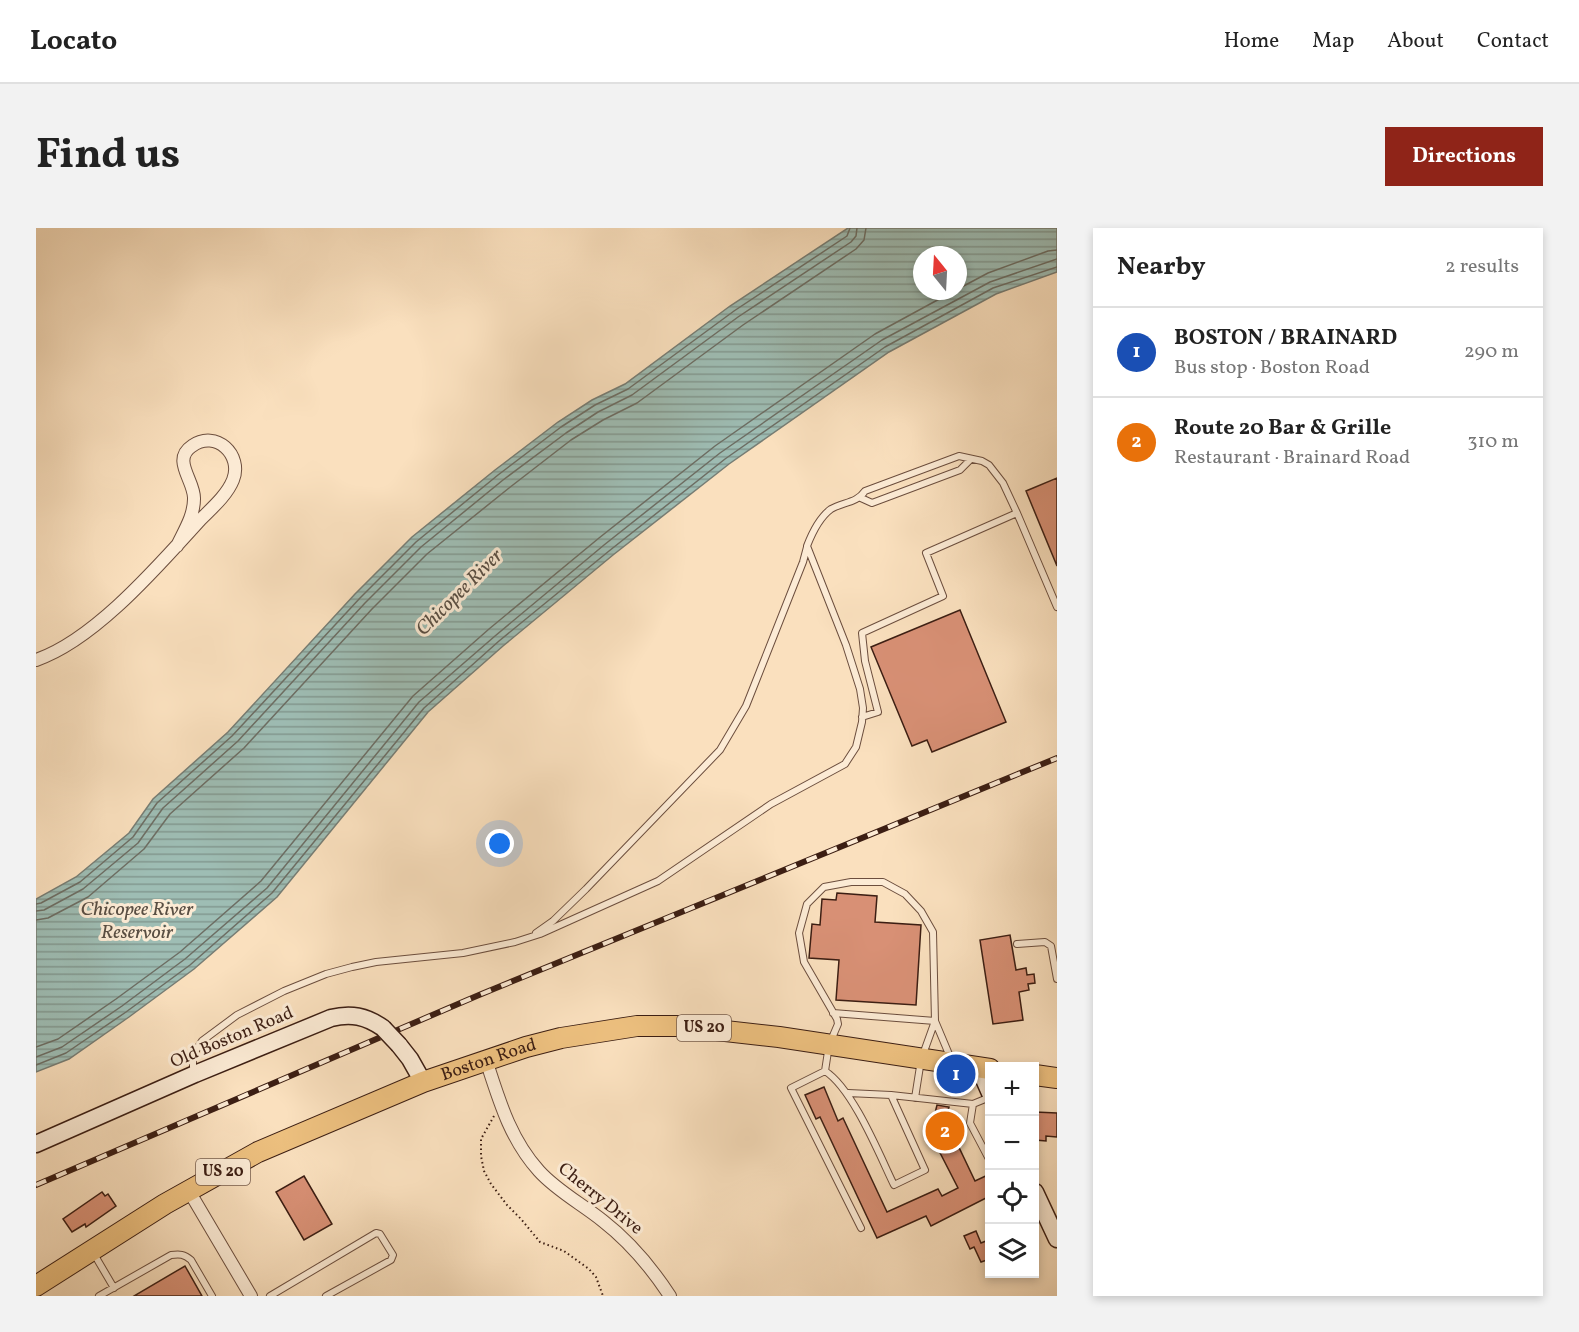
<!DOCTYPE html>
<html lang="en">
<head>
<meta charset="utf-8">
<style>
  :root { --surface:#fff; --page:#f2f2f2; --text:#222; --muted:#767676; --line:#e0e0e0; --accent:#8f2418 }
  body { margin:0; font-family:Vollkorn,serif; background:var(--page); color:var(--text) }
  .controls { position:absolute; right:18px; bottom:18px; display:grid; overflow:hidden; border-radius:0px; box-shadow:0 3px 9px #0003 }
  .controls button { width:54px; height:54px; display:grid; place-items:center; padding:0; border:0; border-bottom:2px solid var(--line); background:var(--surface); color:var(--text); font:30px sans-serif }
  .compass { position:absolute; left:877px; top:18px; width:54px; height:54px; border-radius:50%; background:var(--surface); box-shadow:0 3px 9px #0003; rotate:342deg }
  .you { position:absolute; left:464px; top:616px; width:21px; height:21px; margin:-15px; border:4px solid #fff; border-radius:50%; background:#1a73e8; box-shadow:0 0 0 9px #1a73e833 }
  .badge { display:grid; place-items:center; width:39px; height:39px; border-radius:50%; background:var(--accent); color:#fff; font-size:20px; font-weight:700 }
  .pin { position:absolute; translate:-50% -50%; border:3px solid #fff; box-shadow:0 2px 6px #0006 }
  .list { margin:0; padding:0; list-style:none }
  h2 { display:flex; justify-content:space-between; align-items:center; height:78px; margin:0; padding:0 24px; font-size:26px }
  h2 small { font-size:20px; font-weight:400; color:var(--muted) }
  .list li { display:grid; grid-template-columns:39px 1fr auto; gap:18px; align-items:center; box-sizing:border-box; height:90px; padding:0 24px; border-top:2px solid var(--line) }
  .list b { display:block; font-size:22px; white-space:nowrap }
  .list p { margin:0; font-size:20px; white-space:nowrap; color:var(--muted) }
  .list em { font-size:20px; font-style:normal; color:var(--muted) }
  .icon { flex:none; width:33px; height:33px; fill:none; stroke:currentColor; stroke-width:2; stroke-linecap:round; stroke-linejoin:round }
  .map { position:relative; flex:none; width:1021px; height:1068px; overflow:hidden; border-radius:0px }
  header { display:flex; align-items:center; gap:36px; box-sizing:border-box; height:84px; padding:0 30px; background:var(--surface); border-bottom:2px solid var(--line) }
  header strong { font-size:28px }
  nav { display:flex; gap:33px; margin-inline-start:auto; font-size:21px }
  .intro { display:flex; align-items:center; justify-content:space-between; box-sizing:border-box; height:144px; padding:0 36px }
  h1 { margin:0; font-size:42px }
  .button { padding:15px 27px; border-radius:0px; background:var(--accent); color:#fff; font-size:21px; font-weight:700 }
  main { display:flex; gap:36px; padding:0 36px }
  aside { flex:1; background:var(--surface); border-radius:0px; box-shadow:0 3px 9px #0003 }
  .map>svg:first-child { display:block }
  .water { fill:url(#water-rules); stroke:#777d74; stroke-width:1.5; fill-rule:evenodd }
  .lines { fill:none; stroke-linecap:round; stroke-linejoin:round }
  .shore { stroke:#6d6e64; stroke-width:1.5 }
  .building { fill:#d89075; stroke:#3c1e13; stroke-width:1.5 }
  .lane-casing { stroke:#6c4e3e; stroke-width:8 }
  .street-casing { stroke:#6c4e3e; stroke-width:14 }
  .secondary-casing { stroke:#3c1e13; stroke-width:19 }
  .primary-casing { stroke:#3c1e13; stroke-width:22 }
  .path { stroke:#3c1e13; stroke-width:2; stroke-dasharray:1.5 3; stroke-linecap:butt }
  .lane { stroke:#fcebd5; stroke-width:6 }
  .street { stroke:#fcebd5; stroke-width:12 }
  .secondary { stroke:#fcebd5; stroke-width:16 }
  .primary { stroke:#edc07f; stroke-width:20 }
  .rail-casing { stroke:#3c1e13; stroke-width:6 }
  .rail { stroke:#fcebd5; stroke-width:4; stroke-dasharray:11; stroke-linecap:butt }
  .secondary-bridge-casing { stroke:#3c1e13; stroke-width:19; stroke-linecap:butt }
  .secondary-bridge { stroke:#fcebd5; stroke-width:16 }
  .labels { text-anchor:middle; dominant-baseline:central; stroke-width:6; stroke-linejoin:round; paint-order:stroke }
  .shield { fill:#fcebd5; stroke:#765c4d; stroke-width:1.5 }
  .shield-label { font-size:16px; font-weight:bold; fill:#3c1e13 }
  .street-label { font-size:18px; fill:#3c1e13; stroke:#fcebd5 }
  .water-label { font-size:20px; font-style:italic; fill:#594e43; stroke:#fcebd5 }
</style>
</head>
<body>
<header>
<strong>Locato</strong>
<nav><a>Home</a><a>Map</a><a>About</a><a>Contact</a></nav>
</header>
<div class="intro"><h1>Find us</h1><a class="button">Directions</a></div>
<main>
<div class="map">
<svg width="1021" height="1068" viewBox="0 0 1021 1068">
  <defs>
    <pattern id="water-rules" width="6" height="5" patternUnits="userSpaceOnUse" patternTransform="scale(1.5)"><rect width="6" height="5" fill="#9ebdb4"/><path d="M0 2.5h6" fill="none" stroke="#829991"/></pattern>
  </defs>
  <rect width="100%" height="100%" fill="#fae0be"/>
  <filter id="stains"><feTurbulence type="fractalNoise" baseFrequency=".00333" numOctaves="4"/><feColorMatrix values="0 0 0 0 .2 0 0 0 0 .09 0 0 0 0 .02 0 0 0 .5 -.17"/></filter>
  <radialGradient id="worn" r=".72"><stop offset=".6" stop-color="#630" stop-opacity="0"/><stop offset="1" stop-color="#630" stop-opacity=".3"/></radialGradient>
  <path class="water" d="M812 0H1021V44L960 66 853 124 693 236 577 327 467 418 392 484 241 669 158 741 93 789 33 831 0 844V671L40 649 93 605 117 571 192 504 319 366 376 309 459 242 522 194 556 172 589 156 694 78ZM886 27H922V63H886Z"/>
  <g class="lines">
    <path class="shore" d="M922 61 952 45 1012 23 1021 22
      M0 676 5 675 44 654 97 609 121 575 196 508 324 370 380 314 462 247 525 199 559 177 592 161 698 83 811 8 814 0
      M0 683 8 682 47 661 102 615 127 580 202 513 329 375 385 319 467 252 530 205 562 184 596 167 702 89 815 14 820 8 821 0
      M0 692 12 690 52 669 108 621 134 586 208 520 336 381 391 326 473 260 535 212 567 192 601 175 707 97 820 21 828 12 830 0
      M0 819 22 811 80 771 144 724 225 653 377 468 453 401 563 310 679 218 839 106 918 63
      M0 829 26 819 86 778 149 731 231 660 383 474 459 408 568 317 684 225 846 112 954 54 1021 31
      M0 837 30 825 90 784 154 737 236 665 388 480 463 413 573 323 689 231 849 119 957 60 1021 39"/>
  </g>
  <path class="building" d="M1021 250V338L990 263Z
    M924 382 970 494 896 524 891 512 876 518 835 419Z
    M801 665 841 668 839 694 885 697 880 777 800 772 803 732 773 730 776 696 784 697 786 671 800 672Z
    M974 707 980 742 990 740 991 747 998 746 999 755 992 756 993 762 983 764 987 792 957 796 944 712Z
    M788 859 802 893 807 890 851 984 902 961 906 968 922 960 900 917 903 902 895 901 901 877 913 879 912 882 922 886 920 913 939 953 954 946V968L895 998 890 988 841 1010 784 889 780 891 769 867Z
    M999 884 1021 885V909L1010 908V913L999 912Z
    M268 948 296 996 268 1012 240 964Z
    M66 964 69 968 72 966 80 978 50 999 49 996 36 1004 27 991Z
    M940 1003 945 1015 950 1013 954 1020V1031L945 1034 938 1019 934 1021 928 1008Z
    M149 1038 166 1068H98Z"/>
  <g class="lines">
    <g class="lane-casing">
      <path id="lane" d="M825 270 836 275 924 242 935 231
        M826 489 842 484 829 433 826 405 907 368 890 325 981 285
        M500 705 517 693 550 661 684 522 710 478 767 334 771 319
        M981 716 1009 714 1015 718 1021 751
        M797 785 899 793 897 704 885 683 869 666 847 654H815L788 659 771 676 763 705 768 734 801 791 802 796 793 817 789 843C817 861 843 926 858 957L889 942 855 867 812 865
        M899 793 915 831
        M789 843 755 860 825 1000
        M159 846 157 839V827L166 813 201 787 248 763 290 746 316 739 340 734 427 725 479 714 504 706 622 653 735 576 809 536 820 519 826 494 827 480 824 461 810 417 771 318C776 305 784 289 795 281 807 274 821 275 829 263L923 228 946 233 953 237 967 255 981 285 1021 379
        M855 867 937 876 954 869
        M879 870 885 832 899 793
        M937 876 934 895 954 933
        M58 1026 78 1060
        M63 1068 135 1027C144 1026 148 1026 155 1032L176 1068
        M234 1068 340 1005 344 1006 357 1027 355 1032 290 1068"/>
    </g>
    <g class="street-casing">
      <path id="street" d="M0 432C59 412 123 337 165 291 176 280 191 267 197 252 207 227 180 201 156 218 135 232 159 253 158 271 158 288 148 303 141 318
        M450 832C463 872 474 911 503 943 521 963 546 976 567 993 594 1014 615 1039 634 1068
        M153 963 215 1068"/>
    </g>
    <g class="secondary-casing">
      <path id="secondary" d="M363 817 374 831 387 854
        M943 840 954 865
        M0 916 159 846 295 790C315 785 330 788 347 800
        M999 964 1021 1011"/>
    </g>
    <g class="primary-casing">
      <g id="primary">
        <path d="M999 847 1021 850"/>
        <path id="s1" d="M0 1058 129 976 222 924 387 854 490 819 525 810 601 798H645L743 809 954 841"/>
      </g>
    </g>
    <path class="path" d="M458 888 445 911V928L448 943 455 956 471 977 485 991 504 1014 528 1023 553 1041 560 1049 567 1068"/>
    <use href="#lane" class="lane"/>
    <use href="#street" class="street"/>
    <use href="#secondary" class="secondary"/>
    <use href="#primary" class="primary"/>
    <g class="rail-casing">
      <path id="rail" d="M0 957 443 767 1021 530"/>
    </g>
    <use href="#rail" class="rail"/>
    <g class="secondary-bridge-casing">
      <path id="secondary-bridge" d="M347 800 363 817"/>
    </g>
    <use href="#secondary-bridge" class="secondary-bridge"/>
  </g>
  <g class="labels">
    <g class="shield">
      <rect x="641" y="787" width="54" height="26" rx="4.5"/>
      <rect x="160" y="931" width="54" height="26" rx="4.5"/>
    </g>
    <g class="shield-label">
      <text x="668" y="800">US 20</text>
      <text x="187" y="944">US 20</text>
    </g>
    <g class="street-label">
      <text transform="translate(196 810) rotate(-23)">Old Boston Road</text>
      <text stroke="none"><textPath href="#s1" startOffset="508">Boston Road</textPath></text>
      <text transform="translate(564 971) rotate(39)">Cherry Drive</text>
    </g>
    <g class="water-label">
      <text transform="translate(424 365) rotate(-45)">Chicopee River</text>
      <text x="101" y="682">Chicopee River<tspan x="101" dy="23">Reservoir</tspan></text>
    </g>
  </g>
  <rect width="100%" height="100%" filter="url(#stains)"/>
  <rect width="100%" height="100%" fill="url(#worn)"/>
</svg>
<div class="controls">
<button>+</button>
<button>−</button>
<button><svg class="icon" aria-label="locate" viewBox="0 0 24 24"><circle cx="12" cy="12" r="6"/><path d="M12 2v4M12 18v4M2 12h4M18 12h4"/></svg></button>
<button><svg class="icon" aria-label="layers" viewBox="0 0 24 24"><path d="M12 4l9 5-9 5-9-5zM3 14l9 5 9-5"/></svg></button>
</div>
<svg class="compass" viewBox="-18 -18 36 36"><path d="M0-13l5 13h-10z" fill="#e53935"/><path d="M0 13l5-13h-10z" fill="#767676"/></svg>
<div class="you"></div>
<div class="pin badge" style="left:920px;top:846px;background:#1a4fb4">1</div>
<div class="pin badge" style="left:909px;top:903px;background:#e8710a">2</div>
</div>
<aside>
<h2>Nearby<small>2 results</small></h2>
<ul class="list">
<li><span class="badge" style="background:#1a4fb4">1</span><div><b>BOSTON / BRAINARD</b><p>Bus stop · Boston Road</p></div><em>290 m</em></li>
<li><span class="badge" style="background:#e8710a">2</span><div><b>Route 20 Bar &amp; Grille</b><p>Restaurant · Brainard Road</p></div><em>310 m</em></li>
</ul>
</aside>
</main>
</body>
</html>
